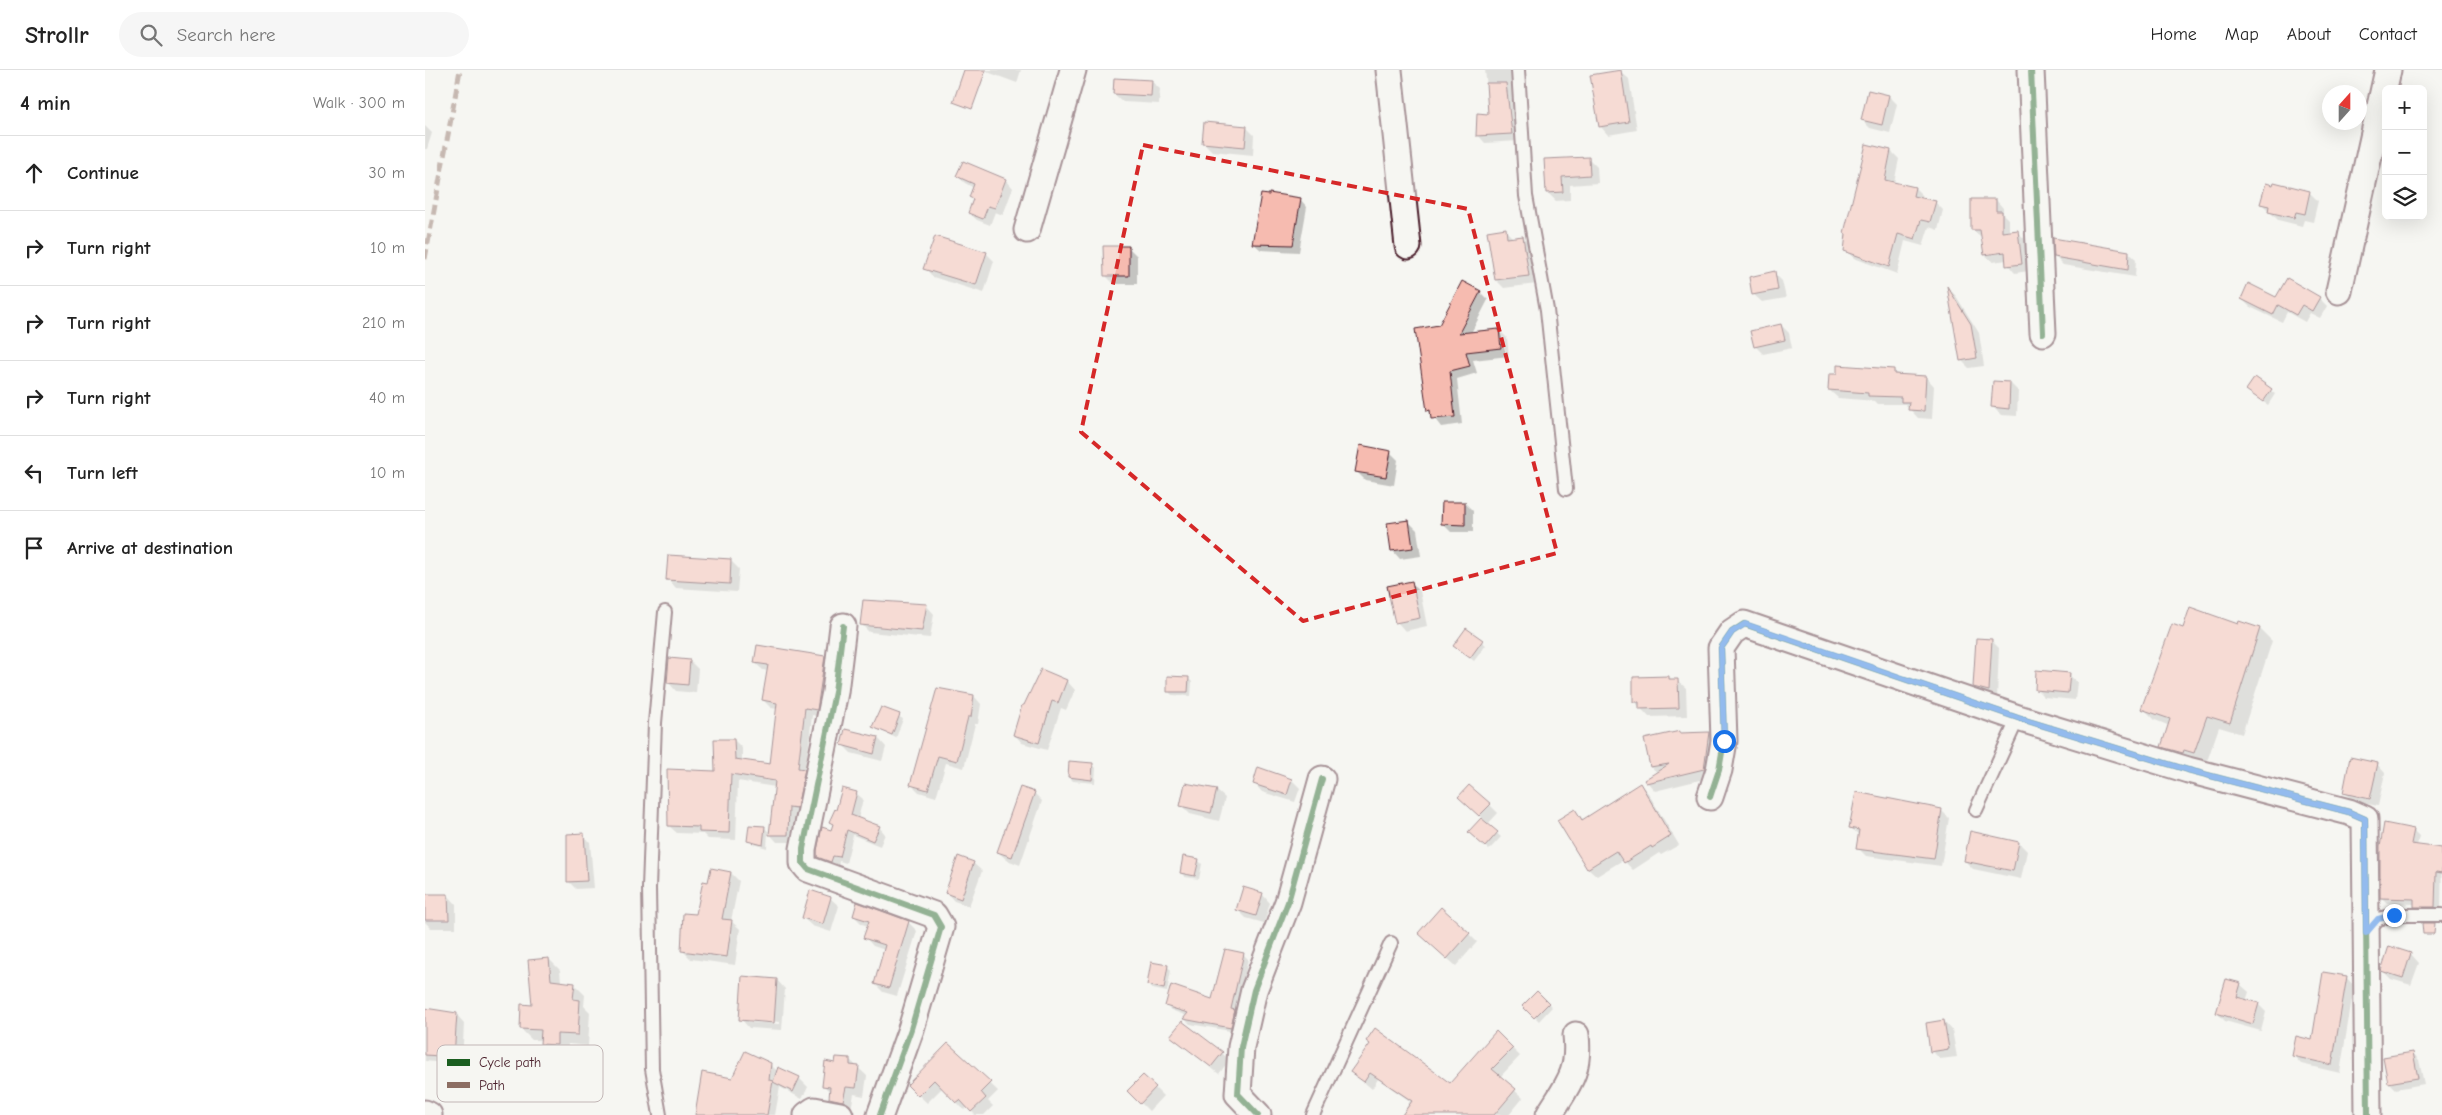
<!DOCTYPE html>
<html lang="en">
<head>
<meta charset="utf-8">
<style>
  :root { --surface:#fff; --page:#f6f6f6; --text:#222; --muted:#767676; --line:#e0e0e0 }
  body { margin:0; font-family:"Comic Neue",sans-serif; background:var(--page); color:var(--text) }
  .controls { position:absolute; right:15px; top:15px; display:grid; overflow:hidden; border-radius:8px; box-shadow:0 5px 20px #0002 }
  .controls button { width:45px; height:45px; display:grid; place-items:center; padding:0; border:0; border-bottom:1px solid var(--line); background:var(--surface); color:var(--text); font:25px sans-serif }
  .compass { position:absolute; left:1897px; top:15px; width:45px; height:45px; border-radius:50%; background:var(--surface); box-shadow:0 5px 20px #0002; rotate:21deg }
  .stop { position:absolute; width:15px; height:15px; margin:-11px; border:4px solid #1a73e8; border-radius:50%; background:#fff }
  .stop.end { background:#1a73e8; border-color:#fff; box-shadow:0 1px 5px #0008 }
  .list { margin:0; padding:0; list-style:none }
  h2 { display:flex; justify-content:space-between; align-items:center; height:65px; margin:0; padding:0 20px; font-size:21px }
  h2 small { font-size:16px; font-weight:400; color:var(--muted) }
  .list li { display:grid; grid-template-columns:32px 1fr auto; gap:15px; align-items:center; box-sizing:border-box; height:75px; padding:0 20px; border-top:1px solid var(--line) }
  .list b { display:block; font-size:19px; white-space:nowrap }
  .list em { font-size:16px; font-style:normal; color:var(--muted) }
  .icon { flex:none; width:28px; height:28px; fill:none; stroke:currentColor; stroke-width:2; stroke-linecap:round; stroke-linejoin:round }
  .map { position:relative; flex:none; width:2017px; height:1045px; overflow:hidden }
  header { display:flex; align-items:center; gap:30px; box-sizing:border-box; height:70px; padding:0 25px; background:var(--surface); border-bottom:1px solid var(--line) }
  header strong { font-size:24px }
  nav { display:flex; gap:28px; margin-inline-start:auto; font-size:18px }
  .search { width:350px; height:45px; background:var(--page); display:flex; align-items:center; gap:12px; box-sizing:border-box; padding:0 18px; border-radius:28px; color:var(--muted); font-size:19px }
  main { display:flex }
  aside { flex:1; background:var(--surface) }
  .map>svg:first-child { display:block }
  .shadow { fill:#0003; fill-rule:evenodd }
  .building { fill:#f6bbb0; stroke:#4a1f2b }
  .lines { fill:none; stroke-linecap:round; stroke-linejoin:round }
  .lane-casing { stroke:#4a1f2b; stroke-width:16 }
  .street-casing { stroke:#4a1f2b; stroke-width:29 }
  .lane { stroke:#f6f6f2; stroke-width:12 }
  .street { stroke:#f6f6f2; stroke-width:25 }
  .quiet { stroke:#8d6e63; stroke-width:5; stroke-dasharray:10 5; stroke-linecap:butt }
  .cycleway-casing { stroke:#f6f6f2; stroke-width:9 }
  .cycleway { stroke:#1b5e20; stroke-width:6 }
  .route { stroke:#1a73e8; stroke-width:6 }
  .marked { fill:none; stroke:#d62828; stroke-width:4; stroke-dasharray:10 6; stroke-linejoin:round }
  .key { fill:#f6f6f2; stroke:#c2b6b6; stroke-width:1 }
  .key-label { font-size:14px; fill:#4a1f2b }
</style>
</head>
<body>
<header>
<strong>Strollr</strong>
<div class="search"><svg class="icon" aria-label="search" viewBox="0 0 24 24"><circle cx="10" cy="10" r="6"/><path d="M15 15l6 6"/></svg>Search here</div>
<nav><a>Home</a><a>Map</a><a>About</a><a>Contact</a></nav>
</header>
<main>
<aside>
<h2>4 min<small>Walk · 300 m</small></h2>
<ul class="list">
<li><svg class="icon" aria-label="ahead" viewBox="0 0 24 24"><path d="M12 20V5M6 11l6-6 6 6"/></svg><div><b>Continue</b></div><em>30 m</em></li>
<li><svg class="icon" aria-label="right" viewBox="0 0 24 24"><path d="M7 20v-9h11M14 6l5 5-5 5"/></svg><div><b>Turn right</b></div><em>10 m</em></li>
<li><svg class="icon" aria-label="right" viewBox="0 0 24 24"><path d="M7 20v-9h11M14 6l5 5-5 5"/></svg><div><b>Turn right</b></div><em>210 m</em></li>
<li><svg class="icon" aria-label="right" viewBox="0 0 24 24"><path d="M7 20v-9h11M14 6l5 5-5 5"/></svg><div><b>Turn right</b></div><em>40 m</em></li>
<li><svg class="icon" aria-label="left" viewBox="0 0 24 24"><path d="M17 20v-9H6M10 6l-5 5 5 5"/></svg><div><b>Turn left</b></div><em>10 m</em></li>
<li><svg class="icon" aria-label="arrive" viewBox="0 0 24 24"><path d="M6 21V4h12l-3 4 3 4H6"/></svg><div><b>Arrive at destination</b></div></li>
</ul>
</aside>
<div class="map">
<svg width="2017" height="1045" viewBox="0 0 2017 1045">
  <rect width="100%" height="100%" fill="#f6f6f2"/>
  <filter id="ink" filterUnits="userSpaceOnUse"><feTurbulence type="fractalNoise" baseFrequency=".02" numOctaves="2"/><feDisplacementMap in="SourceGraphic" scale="10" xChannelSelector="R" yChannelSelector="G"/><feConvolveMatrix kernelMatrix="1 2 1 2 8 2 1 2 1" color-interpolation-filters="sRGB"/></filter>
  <g filter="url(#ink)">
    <path class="shadow" d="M561 0H596L592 13 565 3Z
      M1060 0H1086L1094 71 1060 73 1053 65 1065 45Z
      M1195 1 1204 9 1212 60 1183 65 1175 56Z
      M726 11 735 19 734 34 698 32 689 24Z
      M1464 26 1472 34 1465 63 1445 58 1437 50Z
      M0 56 7 63 2 79H0Z
      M821 57 829 65 828 85 787 81 779 73Z
      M1466 81 1474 89 1469 113 1490 118 1498 126 1497 129 1510 132 1518 140 1513 160 1504 157 1498 176 1480 171 1472 204 1429 188 1420 180Z
      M1164 89 1172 97 1173 113 1145 115V130L1131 131 1122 122 1120 91Z
      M532 106 581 110 588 118 578 145 570 142 565 155 552 150 544 143 549 131 546 127 549 118 540 113Z
      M1850 114 1885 123 1893 131 1888 152 1879 150 1877 156 1853 150 1837 134Z
      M875 129 882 137 874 182 836 180 828 173Z
      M1571 130 1578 138V144L1584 150V163L1592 162 1600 169 1604 201 1590 203 1583 195 1582 190 1568 192 1560 185 1557 167 1547 160Z
      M1080 160 1089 169 1098 167 1106 175 1112 214 1079 218 1071 210Z
      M704 178 712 186V214H689L681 206Z
      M1703 182 1711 189 1710 207 1638 195 1630 187Z
      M561 183 569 191 559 223 508 207 500 198Z
      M1349 203 1357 211 1361 228 1337 232 1328 224Z
      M1525 220 1531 226 1554 263 1559 296 1544 298 1536 290Z
      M1055 222 1063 230 1046 263 1074 260 1082 268 1084 286 1048 290 1052 303 1032 309 1037 354 1016 357 1003 340 1015 256Z
      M1894 228 1902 236 1895 248 1885 243 1880 252 1862 242 1857 252 1825 237 1817 229Z
      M1356 255 1364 263 1367 278 1338 284 1330 276Z
      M1469 300 1473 305 1501 307 1509 316 1507 349 1493 348 1480 334H1453L1450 331 1413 328 1404 320Z
      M1830 309 1850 324 1843 335 1826 324Z
      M1585 313 1593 321 1592 346 1576 345 1568 337Z
      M965 382 973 390 969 415 940 410 932 402Z
      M1040 433 1048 441V462H1026L1018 454Z
      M984 452 992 460 996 486 975 489 967 480Z
      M306 491 314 499 312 522 251 518 243 509Z
      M986 513 995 521 1002 556 980 561 972 552Z
      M501 535 509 544 505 568 444 562 436 554Z
      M1814 553 1835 559 1847 571 1817 664 1794 657 1781 694 1750 688 1738 676 1745 656 1730 650 1718 638 1758 559 1814 555Z
      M1042 560 1061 575 1049 591 1034 579Z
      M1566 570 1574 578 1572 628 1558 625 1550 617Z
      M399 587 407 595 399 647 387 645 381 702 387 708 379 745 371 744 370 772H352L343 762 342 778 328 774 324 770 339 757 345 763 350 717 313 711 311 770 283 769 278 764 252 763 244 756 291 702 309 670 317 678V691L346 695 353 639 346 638 338 630 343 601 338 600 330 593Z
      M265 591 273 599 271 623 251 621 243 612Z
      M616 600 642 611 650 620 641 640 636 638 622 680 597 673 589 664Z
      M1644 605 1652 612 1650 630 1619 627 1611 619Z
      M1243 607 1247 610H1252L1261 618 1262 646 1224 647 1210 632Z
      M763 608 767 612 766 626 747 625 743 621Z
      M549 626 556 634 553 654H550L539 698 521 693 511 727 494 722 486 714Z
      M457 638 478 649 471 668 449 657Z
      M421 660 453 668 461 677 457 691 426 683 418 675Z
      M1284 663 1292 671 1287 707 1230 721 1222 712 1233 703 1226 697 1256 664Z
      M668 694 671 698 670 713 648 711 644 707Z
      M1952 694 1960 703 1953 736 1928 731 1920 723Z
      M867 710 875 718 870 732 837 722 829 713Z
      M1215 714 1223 723 1254 775 1236 785 1234 783 1208 800 1198 790 1172 806 1163 798 1134 751 1150 741 1159 750Z
      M791 720 800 728 794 751 765 744 757 736Z
      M431 723 438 729 433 749 454 757 460 764 455 776 428 765 421 793 414 791 413 798 400 793 394 787 407 761 409 755 406 752Z
      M609 723 617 731 595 795 582 790 573 782Z
      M1043 735H1065L1073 743 1062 755 1076 767 1064 780 1045 762 1057 748Z
      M1516 740 1524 748 1516 796 1441 786 1433 778 1435 766 1425 757Z
      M1988 760 1994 766 1992 776 2017 779 2016 842H1996L1990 834 1962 833 1956 827Z
      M158 765 165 772 169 818 151 819 144 812Z
      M1594 773 1602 781 1596 809 1548 799 1540 791Z
      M773 790 777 794 774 809 760 807 756 803Z
      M548 793 557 801 544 836 529 831 521 822Z
      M287 799 306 803 314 811 306 851 315 859 310 895 266 889 257 880 284 813Z
      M837 824 845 833 839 853 821 848 813 840Z
      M0 825H23L31 834V858H6L0 852Z
      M405 828 414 836 406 862 387 856 378 848Z
      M429 846 483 852 492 861 472 926 458 922 450 914 460 880 448 876 440 867 443 856 437 854Z
      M1044 864 1052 872 1031 896 1003 871Z
      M1965 877 1986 884 1994 893 1986 915 1966 909 1957 900Z
      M818 884 823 889 811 943 814 946 811 962 765 954 760 949 762 946 746 940 741 935 788 930Z
      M124 889 135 900 136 912 149 914 160 925 159 936 165 942 163 976 143 974 142 985 127 984 116 973V970H107L96 959 109 936Z
      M743 897 746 900 742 922 727 919 723 915Z
      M1921 907 1929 916 1915 1003 1876 994 1868 985 1888 971Z
      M352 910 360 919 357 960 324 958 316 949ZM323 949 355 952V954L323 952Z
      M1815 914 1824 922 1821 931 1833 934 1841 942 1836 961 1800 951 1792 943Z
      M1112 923 1127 937 1114 951 1099 936Z
      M0 940 31 944 39 953 37 995 0 991Z
      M1519 951 1527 960 1532 987 1515 989 1507 981Z
      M1071 963 1095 986 1075 1007 1098 1028 1084 1045H977L985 1031 953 1009 947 1019 927 1002 946 975 1025 1014Z
      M747 966 797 983 804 990 794 1004Z
      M523 974 573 1021 563 1031 568 1036 559 1045H550L543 1037 539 1040 518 1017 502 1033 483 1015Z
      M1988 983 1994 990 1999 1014 1971 1019 1964 1012Z
      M424 989 442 1006 439 1026 429 1024 426 1039 413 1036 405 1028 406 1023 398 1015 410 995Z
      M345 994 353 1002 354 999 374 1008 383 1017 377 1029 355 1017 350 1045H270L278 1004 308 1009Z
      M718 1006 738 1026 724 1041 704 1021Z"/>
    <path class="building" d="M539 0H561L547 39 528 32Z
      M1196 0 1204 52 1174 57 1165 5Z
      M689 8 727 10 726 26 688 24Z
      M1061 13H1081L1087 64 1051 66 1052 43 1063 44Z
      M1443 20 1464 25 1457 55 1436 50Z
      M779 52 822 56 820 77 777 73Z
      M1441 74 1466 80 1460 110 1490 117 1488 126 1511 131 1505 152 1496 150 1490 169 1473 164 1464 197 1419 181 1421 164 1419 163Z
      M1164 87 1165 105 1137 107 1138 122 1121 123 1119 89Z
      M538 91 581 109 570 138 563 136 558 149 543 143 548 129 544 127 549 114 531 106Z
      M1849 112 1885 121 1880 144 1871 142 1869 148 1843 142 1844 136 1835 134 1841 113 1848 115Z
      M844 123 876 128 868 175 827 174 836 124 844 125Z
      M1546 129H1571V141H1577V162L1593 160 1597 194 1581 196 1580 182 1559 185 1555 160H1546Z
      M1081 158 1082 168 1098 166 1104 206 1070 210 1062 161Z
      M510 166 562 182 551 215 498 199Z
      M1628 168 1704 181 1703 200 1629 187Z
      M678 176H704V206H679Z
      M1350 201 1353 220 1327 225 1324 207Z
      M1862 208 1895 227 1887 241 1877 235 1871 245 1853 235 1848 245 1816 229 1823 213 1851 227Z
      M1037 211 1056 221 1034 263 1074 259 1076 278 1041 282 1045 296 1025 301 1030 347 1006 349 1005 340 1002 341 990 259 1014 255Z
      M1522 216 1546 254 1552 288 1535 291Z
      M1356 254 1360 270 1329 277 1325 261Z
      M1412 295 1469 299V304L1501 306 1499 341 1483 340 1484 332H1476V327L1443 326V323L1403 320 1404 304H1412Z
      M1830 307 1847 319 1838 332 1821 320Z
      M1568 311 1585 312 1584 339 1566 337Z
      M935 375 966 381 961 407 930 402Z
      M1017 432H1040V455L1016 454Z
      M984 450 988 478 966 481 962 453Z
      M243 485 306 489 305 514 241 510Z
      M987 511 995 548 970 553 962 516Z
      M438 530 502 534 497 561 435 555Z
      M1765 537 1813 554 1814 551 1835 558 1805 653 1782 646 1769 683 1759 680 1758 683 1736 677 1745 649 1716 639 1747 554 1758 558Z
      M1041 558 1058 570 1045 588 1028 576Z
      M1551 568 1567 569 1564 621 1548 617Z
      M332 575 400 586 392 640 380 638 373 698 380 699 372 738 364 737 363 765H344L350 711 306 704 304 763 274 762V757L243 756 242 699 290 701 289 669H309L310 689 345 694 352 633 337 630 343 595 329 593Z
      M244 588 265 590 263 615 242 613Z
      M616 599 642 610 633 633 627 631 614 673 588 665 597 635H599Z
      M1611 600 1645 603 1643 623 1610 620Z
      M742 606 764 607 763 622H742Z
      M1244 606V609H1253L1254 638 1214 639V632H1208V607Z
      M512 618 549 625 546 647H543L532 691 513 686 503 720 485 715Z
      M456 637 475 644 467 665 447 657Z
      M420 659 453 667 449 684 416 675Z
      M1255 661V663L1284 662 1279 699 1221 713 1219 710 1244 694 1225 697 1219 669Z
      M1925 687 1953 693 1945 729 1918 723Z
      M644 691 668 693 667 710 643 707Z
      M833 697 867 709 862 725 828 714Z
      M760 713 792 719 786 743 755 736Z
      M1215 713 1246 766 1227 778 1226 776 1199 793 1191 781 1162 799 1132 750 1150 739 1157 750Z
      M1044 715 1066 734 1054 746 1033 727Z
      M595 717 610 722 587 787 572 782Z
      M417 718 432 722 426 745 455 756 448 771 422 760 415 787 408 786 406 792 392 787V780L397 757 406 760 408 754 404 752 410 739 411 740Z
      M1431 722 1517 739 1509 789 1431 779 1434 760 1424 758Z
      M1056 748 1073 762 1060 777 1043 762Z
      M1959 753 1989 759 1986 774 2017 778V803L2011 802 2010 837H1989V829L1955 828V777Z
      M324 755 340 756 338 775 322 771Z
      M1545 761 1594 772 1588 801 1539 791Z
      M159 763 162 811 142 812V764Z
      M533 786 549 792 536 829 520 823Z
      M758 786 774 789 770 806 755 803Z
      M286 798 306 802 297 849 307 850 302 887 256 881 258 843 271 844 278 811 283 812Z
      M818 817 838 823 831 846 811 840Z
      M385 820 406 827 398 854 377 848Z
      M0 824H23L24 850H0Z
      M432 832 484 851 464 918 449 914 460 875 438 868 444 851 428 846Z
      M1016 837 1045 863 1022 889 993 863Z
      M1997 853H2010L2009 864H1998Z
      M1964 876 1986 883 1978 908 1956 901Z
      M800 879 819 883 806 939 810 940 806 958 758 949 763 943 740 936 746 915 787 929Z
      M124 888 126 910 150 913 148 929 155 930 153 965 132 964V975L115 974 116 960 95 959 96 934 107 935 103 890Z
      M726 892 743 895 739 919 722 915Z
      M1898 902 1922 906 1907 995 1867 986 1871 966 1887 970Z
      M317 906 352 909 349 953 314 950Z
      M1801 909 1816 913 1812 927 1834 933 1828 954 1791 943Z
      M1112 921 1124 933 1109 948 1097 936Z
      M0 938 32 943 29 987 0 985Z
      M1519 950 1524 979 1505 982 1501 953Z
      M757 951 798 982 786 997 745 966Z
      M950 958 1025 1013 1071 961 1088 978 1067 999 1091 1019 1069 1045H977L987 1031 945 1003 939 1012 925 1002 945 974 941 971Z
      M523 973 566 1012 556 1022 561 1028 546 1042 535 1030 531 1033 509 1010 493 1026 482 1015Z
      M320 981 346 993 344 1010 348 1011 342 1045H270L277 1002 307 1008Z
      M1988 982 1993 1008 1963 1013 1958 987Z
      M411 987 425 988V995L434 996 431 1018 421 1017 418 1031 404 1028 405 1017 397 1016 400 991 410 993Z
      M353 997 375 1007 368 1022 348 1012Z
      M718 1005 731 1017 715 1034 702 1021Z"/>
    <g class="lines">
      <g class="lane-casing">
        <path id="lane" d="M1093 0 1101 126 1122 240 1141 419
          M1551 740 1593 648
          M1942 861 1953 849 1969 845H2017
          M235 1045 227 999 224 818 230 653 240 542
          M888 1045 966 873"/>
      </g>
      <g class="street-casing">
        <path id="street" d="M964 0 983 176
          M1606 0 1618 263
          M602 160 648 0
          M1914 221 1963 0
          M418 556 410 622 378 779V793L383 799 509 845 516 857 486 959 455 1045
          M1285 727 1294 700 1299 671 1296 578 1307 562 1319 554 1593 648 1763 700 1924 742 1940 749 1943 1045
          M0 1043 4 1045
          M382 1045 389 1040 415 1045
          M833 1045 813 1024 816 977 829 920 863 832 897 709
          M1124 1045C1143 1014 1155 1003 1151 965"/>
      </g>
      <use href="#lane" class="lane"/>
      <use href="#street" class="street"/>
      <path class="quiet" d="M0 189 35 0"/>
      <g class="cycleway-casing">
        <path id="cycleway" d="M1606 0 1618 263
          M418 556 410 622 378 779V793L383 799 509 845 516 857 486 959 455 1045
          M1285 727 1294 700 1299 671 1296 578 1307 562 1319 554 1593 648 1763 700 1924 742 1940 749 1943 1045
          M833 1045 813 1024 816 977 829 920 863 832 897 709"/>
      </g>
      <use href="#cycleway" class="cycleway"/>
    </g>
  </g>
  <g class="lines" filter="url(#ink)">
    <path class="route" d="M1299 671 1296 578 1307 562 1320 554 1593 648 1763 700 1924 742 1940 749 1941 863 1953 849 1969 845"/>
  </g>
  <path d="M0 0H2017V1045H0ZM718 75 1043 139 1132 483 878 551 656 362Z" fill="#f6f6f2" fill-opacity=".55" fill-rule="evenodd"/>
  <path class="marked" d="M718 75 1043 139 1132 483 878 551 656 362Z"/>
  <rect x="12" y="975" width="166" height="57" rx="8" class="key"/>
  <rect x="22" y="989" width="23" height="7" fill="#1b5e20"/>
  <rect x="22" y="1012" width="23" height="6" fill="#8d6e63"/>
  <g class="key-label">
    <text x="54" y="997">Cycle path</text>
    <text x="54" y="1020">Path</text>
  </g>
</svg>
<div class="controls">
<button>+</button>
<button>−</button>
<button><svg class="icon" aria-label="layers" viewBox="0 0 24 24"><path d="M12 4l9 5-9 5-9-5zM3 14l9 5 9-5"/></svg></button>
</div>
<svg class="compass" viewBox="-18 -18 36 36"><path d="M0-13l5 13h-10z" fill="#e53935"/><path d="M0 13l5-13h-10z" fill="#767676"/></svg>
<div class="stop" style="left:1299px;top:671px"></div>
<div class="stop end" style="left:1969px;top:845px"></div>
</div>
</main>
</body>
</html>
